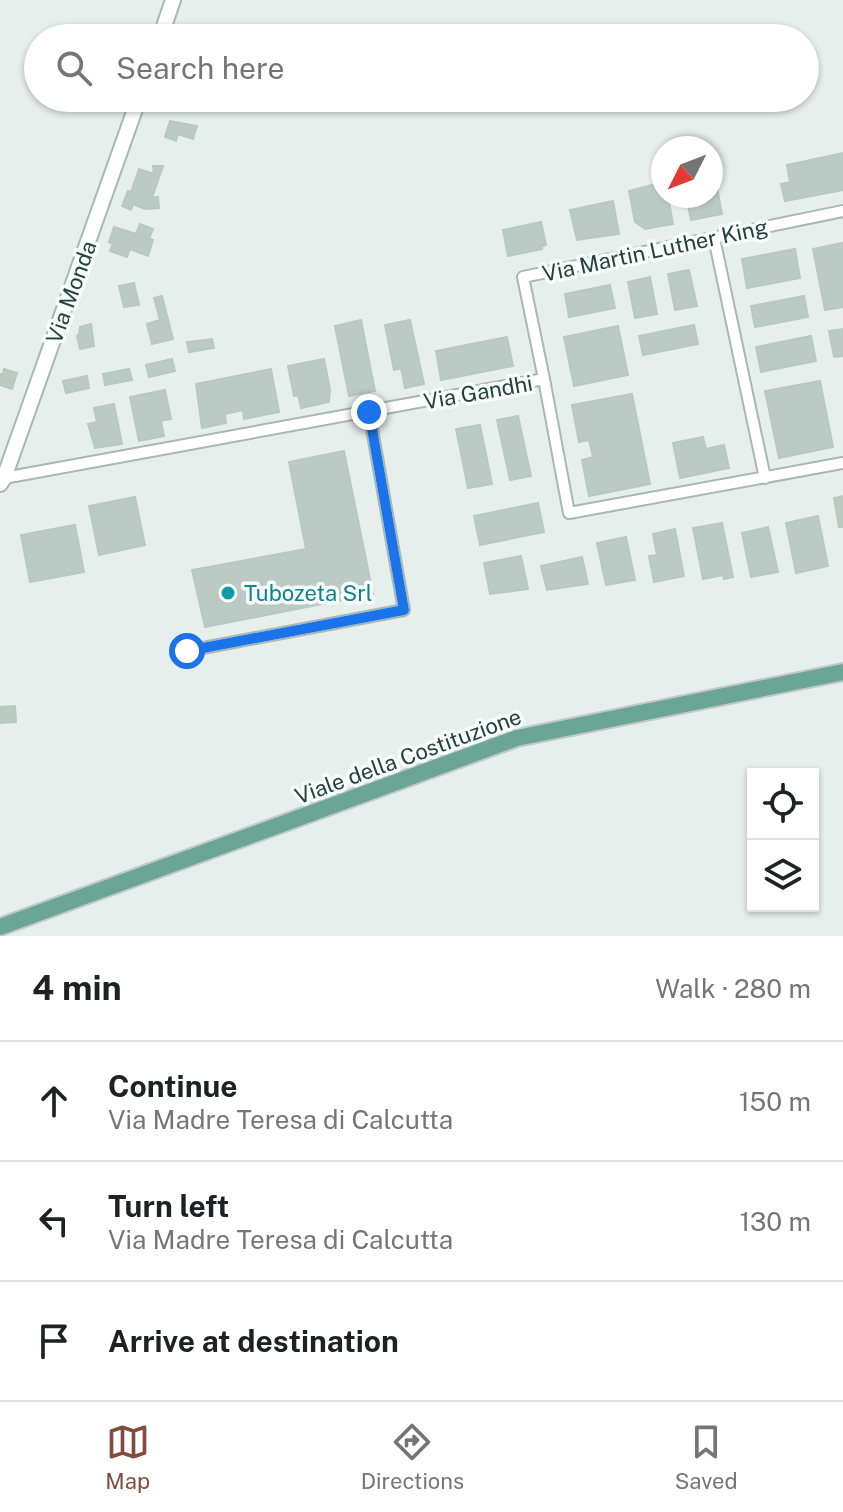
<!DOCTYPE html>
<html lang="en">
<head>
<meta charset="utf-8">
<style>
  :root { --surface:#fff; --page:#f6f6f6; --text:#202124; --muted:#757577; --line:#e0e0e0; --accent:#7f4e3f }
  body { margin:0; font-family:"Public Sans",sans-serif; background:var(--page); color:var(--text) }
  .controls { position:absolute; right:24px; bottom:24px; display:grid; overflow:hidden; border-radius:0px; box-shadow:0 2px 6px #0004 }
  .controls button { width:72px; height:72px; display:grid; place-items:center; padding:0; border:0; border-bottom:2px solid var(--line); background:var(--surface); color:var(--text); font:40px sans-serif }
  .compass { position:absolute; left:651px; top:136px; width:72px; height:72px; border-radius:50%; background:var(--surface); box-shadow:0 2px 6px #0004; rotate:228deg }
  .stop { position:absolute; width:24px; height:24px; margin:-18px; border:6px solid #1a73e8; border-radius:50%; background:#fff }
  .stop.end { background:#1a73e8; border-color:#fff; box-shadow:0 2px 8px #0008 }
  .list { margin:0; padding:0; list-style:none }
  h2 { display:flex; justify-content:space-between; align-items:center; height:104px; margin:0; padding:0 32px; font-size:34px }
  h2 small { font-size:26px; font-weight:400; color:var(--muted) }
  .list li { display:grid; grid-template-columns:52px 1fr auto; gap:24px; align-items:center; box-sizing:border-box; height:120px; padding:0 32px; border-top:2px solid var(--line) }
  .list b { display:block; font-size:30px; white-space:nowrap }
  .list p { margin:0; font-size:26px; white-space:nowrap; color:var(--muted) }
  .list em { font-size:26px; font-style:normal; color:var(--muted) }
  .icon { flex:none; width:44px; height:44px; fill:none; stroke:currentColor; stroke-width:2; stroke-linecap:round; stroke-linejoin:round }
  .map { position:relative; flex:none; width:843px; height:936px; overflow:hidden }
  .search { position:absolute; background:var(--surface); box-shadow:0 2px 6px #0004; left:24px; right:24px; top:24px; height:88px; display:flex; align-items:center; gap:20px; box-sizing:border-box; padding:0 28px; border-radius:44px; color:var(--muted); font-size:30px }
  .sheet { height:464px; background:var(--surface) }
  nav { display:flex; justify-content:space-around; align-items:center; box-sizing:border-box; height:112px; border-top:2px solid var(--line); background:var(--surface); font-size:22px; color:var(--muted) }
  nav a { display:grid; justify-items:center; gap:4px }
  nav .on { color:var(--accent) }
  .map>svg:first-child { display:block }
  .building { fill:#bbcac4; stroke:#b8c9c2; stroke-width:2 }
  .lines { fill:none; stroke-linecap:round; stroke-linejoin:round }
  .street-casing { stroke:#a8b8b2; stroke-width:14 }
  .secondary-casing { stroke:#a4bbb3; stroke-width:18 }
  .primary-casing { stroke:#c2cac8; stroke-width:20 }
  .street { stroke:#fff; stroke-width:10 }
  .secondary { stroke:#fff; stroke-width:14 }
  .primary { stroke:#6aa596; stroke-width:16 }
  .route { stroke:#1a73e8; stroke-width:10 }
  .culture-dot { fill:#0f9aa8; stroke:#f7fbf9; stroke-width:3 }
  .labels { text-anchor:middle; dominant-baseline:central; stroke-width:7; stroke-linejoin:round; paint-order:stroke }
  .street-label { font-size:22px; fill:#24423a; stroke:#f7fbf9 }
  .culture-label { font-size:22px; fill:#0d838f; stroke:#f7fbf9; text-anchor:start }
</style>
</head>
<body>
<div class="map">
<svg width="843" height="936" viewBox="0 0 843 936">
  <rect width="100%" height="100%" fill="#e6efeb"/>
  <path class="building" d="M170 121 197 126 193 139 178 134 176 141 165 137Z
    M843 153V190L785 201 781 184 790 182 787 165Z
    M153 166H163L152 198 158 197 159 208 145 209 133 204 131 210 122 206 128 191 131 192 139 169 154 174Z
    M715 177 722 214 691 220 686 196H711V178Z
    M663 182V196H668L673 224 645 229 635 222 629 191Z
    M613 201 619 234 577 240 570 210Z
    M541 222 546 245 541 247 542 249 508 256 503 230Z
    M140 224 153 229 149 238 153 240 148 256 130 249 127 257 110 251 113 244 109 242 114 227 136 234Z
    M842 243 843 307 825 310 813 249Z
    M795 249 800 278 747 288 742 259Z
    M689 270 697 306 675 310 668 274Z
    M650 277 657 314 635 318 628 282Z
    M134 283 139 305 124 307 119 286Z
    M610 285 615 308 569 317 565 294Z
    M162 296 173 339 152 344 147 324 160 320 154 298Z
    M804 296 808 317 755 327 751 306Z
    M361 320 375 391 349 396 335 326Z
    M410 320 424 384 405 388 401 368 394 370 385 325Z
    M91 324 94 346 80 349 77 336 79 334 80 327Z
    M694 325 698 344 643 355 639 336Z
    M618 326 628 375 574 386 564 337Z
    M843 329V356L834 357 829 331Z
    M811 336 816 361 761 372 756 347Z
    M507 337 513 366 441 380 436 351Z
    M212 339 214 348 189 352 187 342Z
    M172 359 175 371 149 377 146 365Z
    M324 359 330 389 329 402 301 408 298 395 294 396 288 366Z
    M4 369 17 373 12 389 0 385V374H3Z
    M129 369 132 380 105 385 103 374Z
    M271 369 279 412 244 419 243 410 225 414 226 423 202 428 196 384Z
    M87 376 89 388 66 393 63 381Z
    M820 381 833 447 779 458 765 391Z
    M165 390 171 419 161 421 164 436 139 441 130 397Z
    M632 394 650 484 589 496 582 460 593 457 589 440 579 442 572 405Z
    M114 404 122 444 95 448 88 424 97 422 94 408Z
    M518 416 531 476 510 480 497 420Z
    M480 425 492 484 468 488 456 429Z
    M703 437 706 449 724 445 729 468 680 478 673 443Z
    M344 451 373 594 205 627 192 570 306 549 289 462Z
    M843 496V527H839L834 498Z
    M135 497 145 545 99 555 89 506Z
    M538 503 544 532 480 545 474 516Z
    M818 516 828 566 796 573 786 523Z
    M722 523 733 577 724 579 723 575 703 579 693 528Z
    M75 525 84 572 30 582 21 535Z
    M768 527 778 572 751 577 742 533Z
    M675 529 684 576 654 582 649 556 657 555 653 534Z
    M626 537 635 580 606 585 597 543Z
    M521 556 528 589 490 594 484 563Z
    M582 557 588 584 547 590 541 566Z
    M15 706 16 722 0 723V707Z"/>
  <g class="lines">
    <g class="street-casing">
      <path id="street" d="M714 238 765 478
        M544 379 523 277 843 211
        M4 478 544 379 569 513 843 463
        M187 651 404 610 369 412"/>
    </g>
    <g class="secondary-casing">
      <path id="secondary" d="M160 38 173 0
        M0 484 4 478 139 98"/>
    </g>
    <g class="primary-casing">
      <path id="primary" d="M0 927 517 738 843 672"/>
    </g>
    <use href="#street" class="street"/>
    <use href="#secondary" class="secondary"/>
    <use href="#primary" class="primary"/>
  </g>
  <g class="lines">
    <path class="route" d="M187 651 404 610 369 412"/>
  </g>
  <circle class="culture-dot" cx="228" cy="593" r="8"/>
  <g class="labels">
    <g class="street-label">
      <text transform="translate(655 250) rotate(-12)">Via Martin Luther King</text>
      <text transform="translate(71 292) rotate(-70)">Via Monda</text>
      <text transform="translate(478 392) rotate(-10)">Via Gandhi</text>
      <text transform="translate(408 756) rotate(-20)">Viale della Costituzione</text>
    </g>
    <g class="culture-label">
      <text x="244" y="593">Tubozeta Srl</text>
    </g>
  </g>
</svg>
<div class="controls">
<button><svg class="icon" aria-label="locate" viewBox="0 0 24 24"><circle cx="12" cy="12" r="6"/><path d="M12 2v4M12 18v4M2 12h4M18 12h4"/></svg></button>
<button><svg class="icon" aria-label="layers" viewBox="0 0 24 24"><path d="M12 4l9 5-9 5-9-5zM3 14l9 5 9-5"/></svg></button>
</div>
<svg class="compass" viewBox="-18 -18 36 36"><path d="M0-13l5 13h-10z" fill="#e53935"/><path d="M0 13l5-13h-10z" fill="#757577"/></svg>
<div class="stop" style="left:187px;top:651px"></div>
<div class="stop end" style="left:369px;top:412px"></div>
<div class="search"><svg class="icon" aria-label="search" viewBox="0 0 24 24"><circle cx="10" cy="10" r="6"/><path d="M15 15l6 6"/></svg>Search here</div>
</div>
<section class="sheet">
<h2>4 min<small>Walk · 280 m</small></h2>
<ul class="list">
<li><svg class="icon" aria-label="ahead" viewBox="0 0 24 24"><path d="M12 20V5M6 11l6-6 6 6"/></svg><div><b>Continue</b><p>Via Madre Teresa di Calcutta</p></div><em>150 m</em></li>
<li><svg class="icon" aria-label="left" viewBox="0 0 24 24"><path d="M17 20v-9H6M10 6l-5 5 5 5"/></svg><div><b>Turn left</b><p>Via Madre Teresa di Calcutta</p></div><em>130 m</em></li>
<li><svg class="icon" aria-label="arrive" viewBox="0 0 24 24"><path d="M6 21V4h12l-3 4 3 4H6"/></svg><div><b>Arrive at destination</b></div></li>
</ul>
</section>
<nav>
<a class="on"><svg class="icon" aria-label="map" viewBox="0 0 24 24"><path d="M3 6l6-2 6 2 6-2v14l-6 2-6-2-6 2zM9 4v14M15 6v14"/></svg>Map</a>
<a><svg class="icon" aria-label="directions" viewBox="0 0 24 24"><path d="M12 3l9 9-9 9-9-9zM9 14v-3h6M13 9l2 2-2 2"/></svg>Directions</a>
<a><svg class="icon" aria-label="saved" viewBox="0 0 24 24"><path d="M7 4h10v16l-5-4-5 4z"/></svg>Saved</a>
</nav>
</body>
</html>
